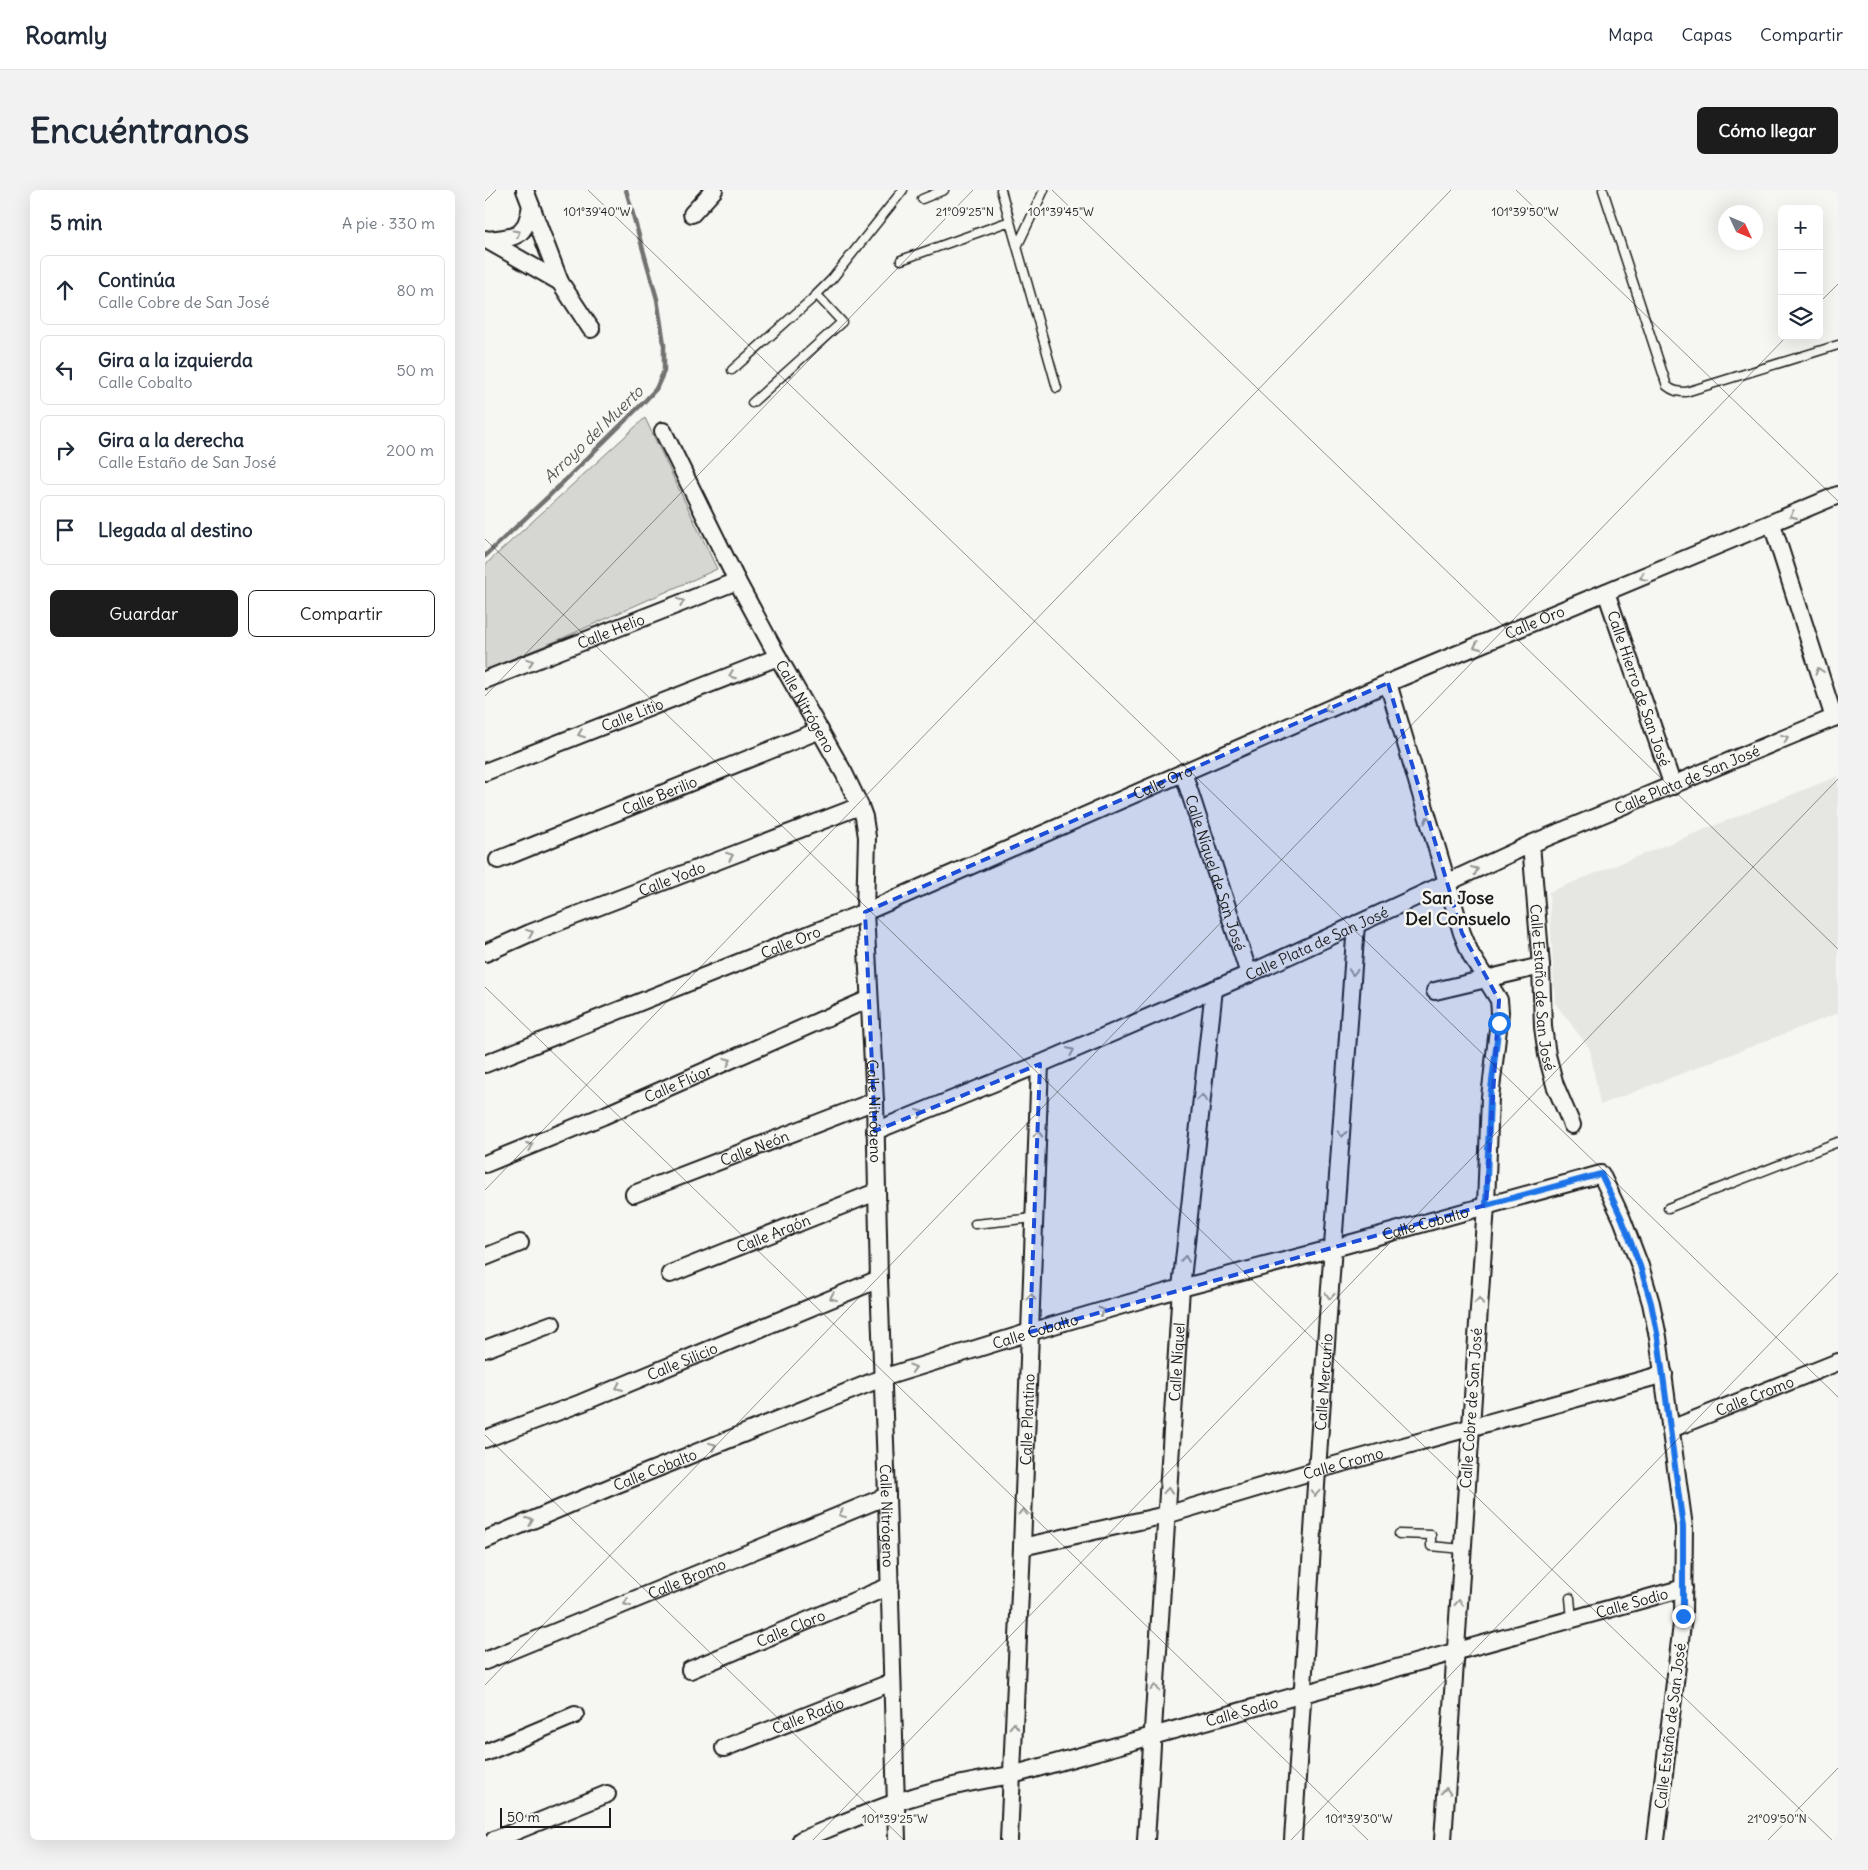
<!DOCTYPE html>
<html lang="es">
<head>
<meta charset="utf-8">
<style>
  :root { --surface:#fff; --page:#f2f2f3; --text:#1f2937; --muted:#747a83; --line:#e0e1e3; --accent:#1c1c1c }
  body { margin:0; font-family:Delius,sans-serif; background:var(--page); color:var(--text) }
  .controls { position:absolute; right:15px; top:15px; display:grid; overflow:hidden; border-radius:8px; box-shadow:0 5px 20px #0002 }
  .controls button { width:45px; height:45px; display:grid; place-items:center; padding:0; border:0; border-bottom:1px solid var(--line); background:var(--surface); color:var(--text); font:25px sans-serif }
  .compass { position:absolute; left:1233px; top:15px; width:45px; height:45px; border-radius:50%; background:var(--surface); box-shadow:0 5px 20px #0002; rotate:134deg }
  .scale { position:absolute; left:15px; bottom:12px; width:111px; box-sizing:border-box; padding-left:5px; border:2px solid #1c1c1c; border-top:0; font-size:14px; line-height:18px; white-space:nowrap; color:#1c1c1c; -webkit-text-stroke:4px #f6f6f2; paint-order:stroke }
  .stop { position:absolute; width:15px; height:15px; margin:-11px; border:4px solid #1a73e8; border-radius:50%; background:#fff }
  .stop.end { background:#1a73e8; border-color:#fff; box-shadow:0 1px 5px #0008 }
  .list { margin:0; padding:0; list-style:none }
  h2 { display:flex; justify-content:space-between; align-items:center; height:65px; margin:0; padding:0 20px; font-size:21px }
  h2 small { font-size:16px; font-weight:400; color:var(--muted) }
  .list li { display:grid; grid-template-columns:32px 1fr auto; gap:15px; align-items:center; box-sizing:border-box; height:70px; margin:0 10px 10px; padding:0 10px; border:1px solid var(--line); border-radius:8px }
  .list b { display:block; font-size:19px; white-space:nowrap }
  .list p { margin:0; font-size:16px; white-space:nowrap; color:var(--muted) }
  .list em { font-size:16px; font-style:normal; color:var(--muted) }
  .actions { display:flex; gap:10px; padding:15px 20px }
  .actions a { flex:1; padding:11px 0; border:1px solid var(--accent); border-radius:8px; text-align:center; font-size:18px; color:var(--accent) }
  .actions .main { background:var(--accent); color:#fff }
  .icon { flex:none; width:28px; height:28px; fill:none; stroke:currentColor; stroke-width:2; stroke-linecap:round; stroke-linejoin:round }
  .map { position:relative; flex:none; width:1353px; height:1650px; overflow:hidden; border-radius:8px }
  header { display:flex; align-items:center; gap:30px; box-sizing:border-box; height:70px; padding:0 25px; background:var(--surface); border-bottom:1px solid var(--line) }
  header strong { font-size:24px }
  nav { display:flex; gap:28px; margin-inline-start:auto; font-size:18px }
  .intro { display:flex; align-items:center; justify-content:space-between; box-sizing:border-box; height:120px; padding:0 30px }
  h1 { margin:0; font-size:35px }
  .button { padding:12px 22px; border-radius:8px; background:var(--accent); color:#fff; font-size:18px; font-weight:700 }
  main { display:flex; gap:30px; padding:0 30px }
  aside { flex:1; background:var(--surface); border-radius:8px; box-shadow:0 5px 20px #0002 }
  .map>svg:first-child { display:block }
  .built { fill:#e6e6e2 }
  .green { fill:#d6d6d2; stroke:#797977 }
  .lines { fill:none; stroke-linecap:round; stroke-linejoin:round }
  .stream { stroke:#727271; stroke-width:4.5 }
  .service-casing { stroke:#1c1c1c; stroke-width:11 }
  .minor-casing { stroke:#1c1c1c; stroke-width:20 }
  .service { stroke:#f6f6f2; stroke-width:8 }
  .minor { stroke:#f6f6f2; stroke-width:16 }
  .oneway { stroke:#949492 }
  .route { stroke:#1a73e8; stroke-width:6 }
  .marked { fill:#1d4ed8; fill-opacity:0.2; stroke:#1d4ed8; stroke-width:4; stroke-dasharray:10 6; stroke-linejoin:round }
  .ticks { fill:none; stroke:#1c1c1c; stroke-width:1; stroke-opacity:0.45 }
  .labels { text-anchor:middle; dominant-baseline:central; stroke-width:5; stroke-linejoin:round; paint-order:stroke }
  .street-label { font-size:15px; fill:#1c1c1c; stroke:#f6f6f2 }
  .water-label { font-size:16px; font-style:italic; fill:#565654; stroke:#f6f6f2 }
  .quarter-label { font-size:18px; font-weight:bold; fill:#1c1c1c; stroke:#f6f6f2 }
  .ticks-label { font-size:12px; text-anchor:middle; fill:#1c1c1c; stroke:#f6f6f2; stroke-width:5; stroke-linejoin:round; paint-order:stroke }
</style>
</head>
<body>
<header>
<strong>Roamly</strong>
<nav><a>Mapa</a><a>Capas</a><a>Compartir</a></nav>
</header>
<div class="intro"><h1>Encuéntranos</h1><a class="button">Cómo llegar</a></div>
<main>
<aside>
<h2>5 min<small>A pie · 330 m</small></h2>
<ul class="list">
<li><svg class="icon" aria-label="ahead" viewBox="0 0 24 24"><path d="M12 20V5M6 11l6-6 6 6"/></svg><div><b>Continúa</b><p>Calle Cobre de San José</p></div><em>80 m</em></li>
<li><svg class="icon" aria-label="left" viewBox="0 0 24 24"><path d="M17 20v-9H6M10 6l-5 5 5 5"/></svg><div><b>Gira a la izquierda</b><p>Calle Cobalto</p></div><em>50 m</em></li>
<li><svg class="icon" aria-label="right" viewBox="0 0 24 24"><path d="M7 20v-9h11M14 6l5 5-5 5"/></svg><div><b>Gira a la derecha</b><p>Calle Estaño de San José</p></div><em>200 m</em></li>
<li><svg class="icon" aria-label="arrive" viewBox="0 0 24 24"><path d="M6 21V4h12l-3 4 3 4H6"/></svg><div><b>Llegada al destino</b></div></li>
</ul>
<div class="actions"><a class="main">Guardar</a><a>Compartir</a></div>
</aside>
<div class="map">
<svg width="1353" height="1650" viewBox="0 0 1353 1650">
  <rect width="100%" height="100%" fill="#f6f6f2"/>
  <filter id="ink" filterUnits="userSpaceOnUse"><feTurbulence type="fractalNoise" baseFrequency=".02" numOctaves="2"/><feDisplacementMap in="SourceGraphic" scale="10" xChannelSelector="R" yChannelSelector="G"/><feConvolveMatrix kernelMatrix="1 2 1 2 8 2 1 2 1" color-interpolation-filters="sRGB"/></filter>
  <g filter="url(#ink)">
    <path class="built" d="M1353 586V823L1115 915 1105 859 1070 813 1064 702Z"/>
    <path class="green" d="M160 228 232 379 71 451 0 480V375Z"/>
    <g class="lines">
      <path class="stream" d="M0 366 64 306 158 213 171 199 179 181V154L172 109 141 0"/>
      <g class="service-casing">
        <path id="service" d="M516 0 572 198
          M1118 0 1182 196C1188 201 1193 202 1201 202L1353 155
          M437 9 459 0
          M532 57 559 0
          M416 70 525 31
          M247 180 327 109 347 89 418 0
          M267 213 357 132 332 105
          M1183 1018 1353 952
          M490 1034 549 1028
          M914 1344 946 1345V1356L977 1359
          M1085 1408 1087 1429"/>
      </g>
      <g class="minor-casing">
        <g id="minor">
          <path d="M40 0 75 92 106 139"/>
          <path d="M207 24 229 0"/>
          <path d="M0 49 75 92"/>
          <path d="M1 50C31 47 40 49 46 16"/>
          <path id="s1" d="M178 241 252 391 293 467 359 583 375 616 379 627 382 647 380 722 390 911 394 1089 402 1306 412 1650"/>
          <path d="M1287 334 1349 528"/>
          <path id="s2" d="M1121 402 1188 596"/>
          <path id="s3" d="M0 490 252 391"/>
          <path d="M903 493 977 743 986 765 1014 810 1015 822 1005 907 1001 1015 958 1650"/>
          <path id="s4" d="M0 582 293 467"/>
          <path id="s5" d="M698 582 764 784"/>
          <path id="s6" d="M1046 654 1056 776 1058 837 1062 865 1070 895 1087 935"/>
          <path id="s7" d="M13 670 335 540"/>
          <path id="s8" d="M0 763 45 743 375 616"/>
          <path d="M950 801 1056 776"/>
          <path id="s9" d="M0 874 380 722 903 493 1353 305"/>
          <path id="s10" d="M390 941 555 874 764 784 1046 654 1353 526"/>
          <path id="s11" d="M0 974 118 926 384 809"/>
          <path id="s12" d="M149 1004 390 911"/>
          <path d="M0 1067 35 1053"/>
          <path id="s13" d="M185 1084 391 1002"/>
          <path d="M0 1159 67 1134"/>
          <path id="s14" d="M1186 1239 1353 1172"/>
          <path id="s15" d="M0 1249 96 1213 394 1089"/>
          <path id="s16" d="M0 1350 128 1296 397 1188 545 1142 696 1098 849 1058 1116 984 1137 1029 1155 1076 1166 1113 1173 1147 1199 1337 1198 1426 1171 1650"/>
          <path id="s17" d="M537 1357 681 1325 832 1280 1179 1184"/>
          <path id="s18" d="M0 1471 402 1306"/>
          <path id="s19" d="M205 1480 405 1396"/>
          <path id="s20" d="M239 1558 407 1492"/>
          <path d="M0 1563 90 1525"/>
          <path d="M9 1650 122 1604"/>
          <path id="s21" d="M316 1650C348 1637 380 1623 412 1612 450 1599 488 1591 527 1585L1199 1398"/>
          <path id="s22" d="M524 1650 537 1357 555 874"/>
          <path id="s23" d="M661 1650 696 1098 729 799"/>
          <path id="s24" d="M808 1650 832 1280 871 734"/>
        </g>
      </g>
      <use href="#service" class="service"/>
      <use href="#minor" class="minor"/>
    </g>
    <defs><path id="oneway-chevron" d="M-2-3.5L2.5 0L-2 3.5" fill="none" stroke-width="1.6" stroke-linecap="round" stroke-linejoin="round" transform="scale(1.25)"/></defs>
    <g class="oneway">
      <use href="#oneway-chevron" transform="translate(32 43) rotate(-30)"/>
      <use href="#oneway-chevron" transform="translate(1308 325) rotate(157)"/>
      <use href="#oneway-chevron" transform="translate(1158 387) rotate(158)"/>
      <use href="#oneway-chevron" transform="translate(196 412) rotate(-22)"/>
      <use href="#oneway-chevron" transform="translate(992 456) rotate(157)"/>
      <use href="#oneway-chevron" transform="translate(45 472) rotate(-22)"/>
      <use href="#oneway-chevron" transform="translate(1334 481) rotate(-108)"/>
      <use href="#oneway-chevron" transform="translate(247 485) rotate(159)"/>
      <use href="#oneway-chevron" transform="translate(842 519) rotate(156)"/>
      <use href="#oneway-chevron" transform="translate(96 544) rotate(159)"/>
      <use href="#oneway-chevron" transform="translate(1300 548) rotate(-23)"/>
      <use href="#oneway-chevron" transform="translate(943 630) rotate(-106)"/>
      <use href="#oneway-chevron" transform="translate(245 666) rotate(-21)"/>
      <use href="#oneway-chevron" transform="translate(990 680) rotate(-25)"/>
      <use href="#oneway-chevron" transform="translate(45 743) rotate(-22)"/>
      <use href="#oneway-chevron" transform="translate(868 782) rotate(94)"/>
      <use href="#oneway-chevron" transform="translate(586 861) rotate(-23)"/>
      <use href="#oneway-chevron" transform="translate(243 871) rotate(-24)"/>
      <use href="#oneway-chevron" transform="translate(717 908) rotate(-84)"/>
      <use href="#oneway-chevron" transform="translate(435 923) rotate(-22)"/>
      <use href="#oneway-chevron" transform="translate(553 944) rotate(-88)"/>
      <use href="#oneway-chevron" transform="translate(857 944) rotate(94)"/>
      <use href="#oneway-chevron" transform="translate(45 956) rotate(-22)"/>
      <use href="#oneway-chevron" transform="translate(700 1069) rotate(-84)"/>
      <use href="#oneway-chevron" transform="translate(845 1106) rotate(94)"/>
      <use href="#oneway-chevron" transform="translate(348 1107) rotate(158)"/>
      <use href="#oneway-chevron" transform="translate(546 1107) rotate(-88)"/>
      <use href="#oneway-chevron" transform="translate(994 1111) rotate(-86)"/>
      <use href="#oneway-chevron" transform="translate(617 1121) rotate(-16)"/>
      <use href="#oneway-chevron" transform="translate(428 1178) rotate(-17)"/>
      <use href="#oneway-chevron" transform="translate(134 1197) rotate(157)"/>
      <use href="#oneway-chevron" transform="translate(228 1256) rotate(-22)"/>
      <use href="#oneway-chevron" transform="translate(683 1301) rotate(-86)"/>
      <use href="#oneway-chevron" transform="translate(830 1303) rotate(94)"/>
      <use href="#oneway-chevron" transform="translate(538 1322) rotate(-88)"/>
      <use href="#oneway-chevron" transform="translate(357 1324) rotate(158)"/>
      <use href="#oneway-chevron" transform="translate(45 1331) rotate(-23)"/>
      <use href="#oneway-chevron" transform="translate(142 1413) rotate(157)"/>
      <use href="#oneway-chevron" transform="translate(974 1413) rotate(-86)"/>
      <use href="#oneway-chevron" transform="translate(670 1498) rotate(-86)"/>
      <use href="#oneway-chevron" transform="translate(529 1536) rotate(-88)"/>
      <use href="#oneway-chevron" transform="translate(961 1601) rotate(-86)"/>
    </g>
  </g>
  <g class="lines" filter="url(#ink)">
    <path class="route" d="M1014 833 1005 908 1001 1015 1116 984 1137 1029 1155 1076 1166 1113 1173 1148 1198 1337V1426"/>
  </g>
  <path class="marked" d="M903 493 977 743 1014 810 1001 1015 545 1142 555 874 390 941 380 722Z"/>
  <path class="ticks" d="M103 0 1353 1207M567 0 1353 759M1031 0 1353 311M0 11 11 0M1334 113 1353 94M0 349 1347 1650M0 506 488 0M0 797 883 1650M0 1000 966 0M0 1245 419 1650M0 1495 1302 146M328 1650 1353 589M806 1650 1353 1083M1283 1650 1353 1578"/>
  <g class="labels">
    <g class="street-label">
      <text stroke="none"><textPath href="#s9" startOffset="1139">Calle Oro</textPath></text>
      <text stroke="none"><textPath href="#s3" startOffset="135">Calle Helio</textPath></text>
      <text stroke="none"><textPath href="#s2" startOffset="102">Calle Hierro de San José</textPath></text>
      <text stroke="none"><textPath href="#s1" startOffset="310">Calle Nitrógeno</textPath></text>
      <text stroke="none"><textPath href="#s4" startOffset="158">Calle Litio</textPath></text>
      <text stroke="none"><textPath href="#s10" startOffset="885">Calle Plata de San José</textPath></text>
      <text stroke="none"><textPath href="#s9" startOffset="734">Calle Oro</textPath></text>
      <text stroke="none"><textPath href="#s7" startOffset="174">Calle Berilio</textPath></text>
      <text stroke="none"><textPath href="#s5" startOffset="106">Calle Níquel de San José</textPath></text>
      <text stroke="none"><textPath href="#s8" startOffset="201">Calle Yodo</textPath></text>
      <text stroke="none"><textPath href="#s9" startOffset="329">Calle Oro</textPath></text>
      <text stroke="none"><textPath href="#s10" startOffset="480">Calle Plata de San José</textPath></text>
      <text stroke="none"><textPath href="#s6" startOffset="144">Calle Estaño de San José</textPath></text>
      <text stroke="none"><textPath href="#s11" startOffset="209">Calle Flúor</textPath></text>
      <text stroke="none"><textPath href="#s1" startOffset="730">Calle Nitrógeno</textPath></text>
      <text stroke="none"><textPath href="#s12" startOffset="129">Calle Neón</textPath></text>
      <text stroke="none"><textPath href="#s16" startOffset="994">Calle Cobalto</textPath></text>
      <text stroke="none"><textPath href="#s13" startOffset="111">Calle Argón</textPath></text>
      <text stroke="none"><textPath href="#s16" startOffset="589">Calle Cobalto</textPath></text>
      <text stroke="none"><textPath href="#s15" startOffset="212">Calle Silicio</textPath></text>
      <text stroke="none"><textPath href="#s23" startOffset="479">Calle Níquel</textPath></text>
      <text stroke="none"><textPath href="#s24" startOffset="459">Calle Mercurio</textPath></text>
      <text stroke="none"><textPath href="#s14" startOffset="90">Calle Cromo</textPath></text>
      <text transform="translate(986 1218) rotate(-86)">Calle Cobre de San José</text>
      <text stroke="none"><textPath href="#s22" startOffset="421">Calle Plantino</textPath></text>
      <text stroke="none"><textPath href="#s17" startOffset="332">Calle Cromo</textPath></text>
      <text stroke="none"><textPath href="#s16" startOffset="184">Calle Cobalto</textPath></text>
      <text stroke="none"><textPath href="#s1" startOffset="1135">Calle Nitrógeno</textPath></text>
      <text stroke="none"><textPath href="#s18" startOffset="218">Calle Bromo</textPath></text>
      <text stroke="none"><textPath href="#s21" startOffset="865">Calle Sodio</textPath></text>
      <text stroke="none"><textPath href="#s19" startOffset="109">Calle Cloro</textPath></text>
      <text stroke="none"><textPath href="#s21" startOffset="460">Calle Sodio</textPath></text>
      <text stroke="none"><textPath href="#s20" startOffset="90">Calle Radio</textPath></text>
      <text transform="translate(1185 1536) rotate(-83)">Calle Estaño de San José</text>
    </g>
    <g class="water-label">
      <text transform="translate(108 244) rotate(-44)">Arroyo del Muerto</text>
    </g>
    <g class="quarter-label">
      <text x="973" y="707">San Jose<tspan x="973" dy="21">Del Consuelo</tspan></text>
    </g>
  </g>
  <g class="ticks-label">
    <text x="112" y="26">101°39'40"W</text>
    <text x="576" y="26">101°39'45"W</text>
    <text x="1040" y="26">101°39'50"W</text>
    <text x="480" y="26">21°09'25"N</text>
    <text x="1292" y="1633">21°09'50"N</text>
    <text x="410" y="1633">101°39'25"W</text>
    <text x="874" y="1633">101°39'30"W</text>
  </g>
</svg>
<div class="controls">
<button>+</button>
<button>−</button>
<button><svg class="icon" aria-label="layers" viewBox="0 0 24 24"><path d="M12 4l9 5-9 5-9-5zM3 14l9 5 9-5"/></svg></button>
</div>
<svg class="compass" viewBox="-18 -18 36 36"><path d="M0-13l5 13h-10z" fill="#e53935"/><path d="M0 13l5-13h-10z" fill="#747a83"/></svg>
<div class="scale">50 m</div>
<div class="stop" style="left:1014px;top:833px"></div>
<div class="stop end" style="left:1198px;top:1426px"></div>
</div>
</main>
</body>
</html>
